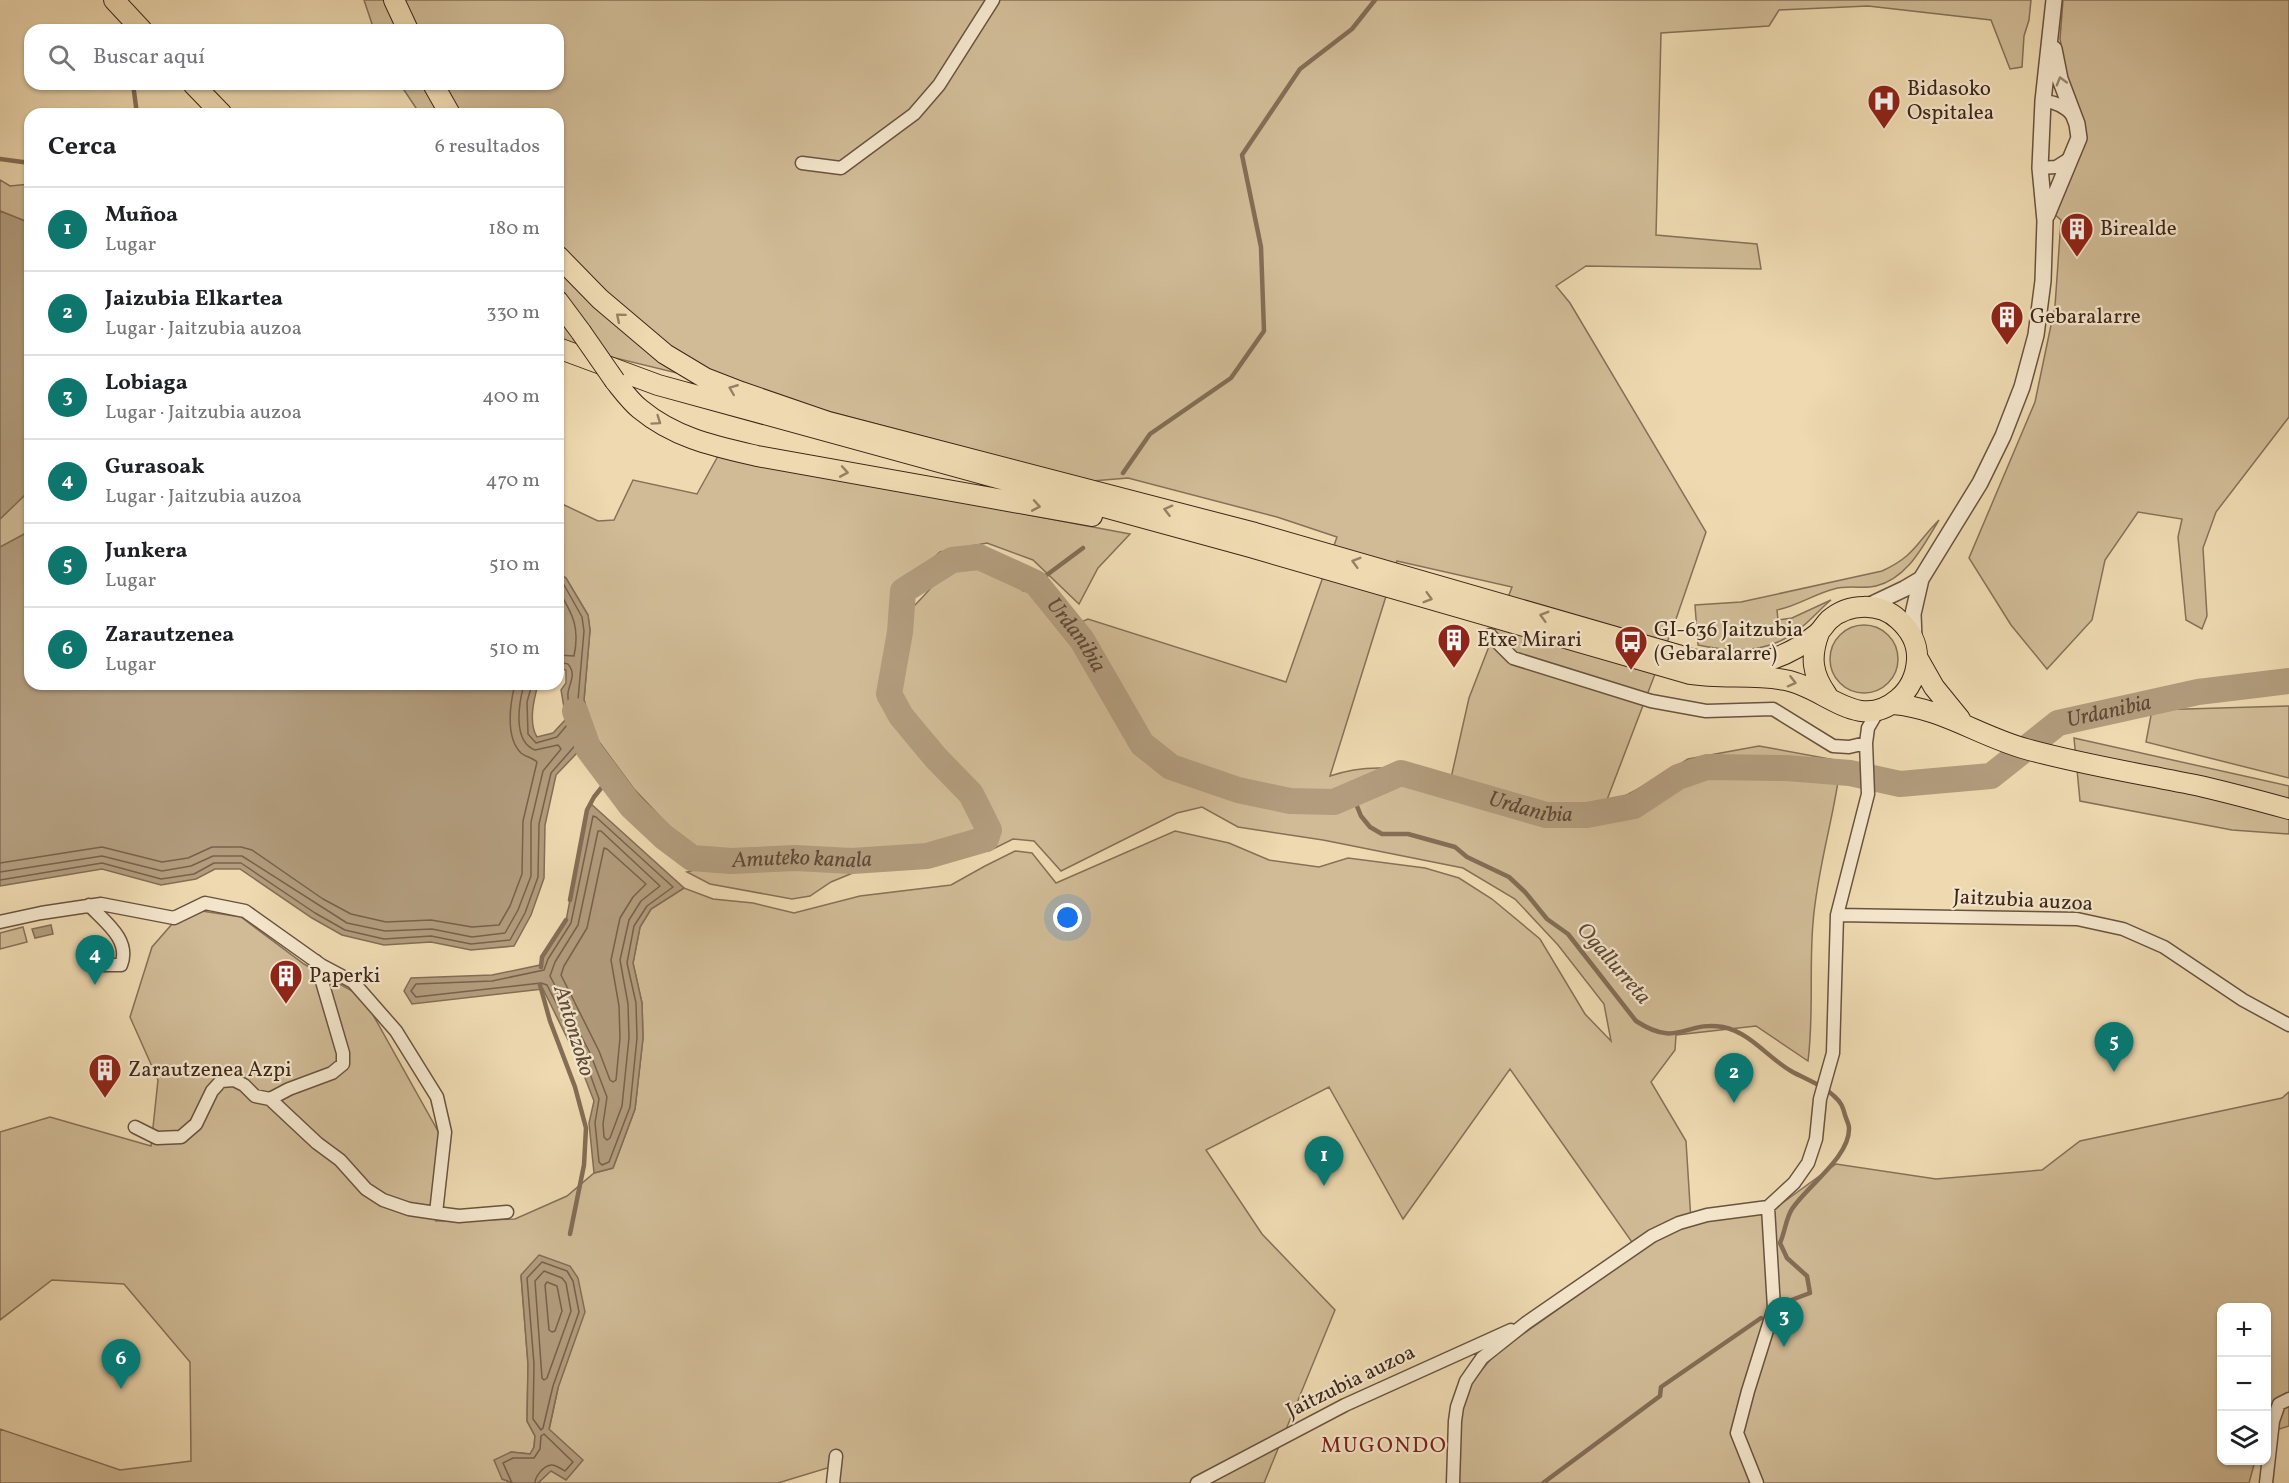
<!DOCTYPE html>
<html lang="es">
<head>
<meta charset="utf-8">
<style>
  :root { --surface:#fff; --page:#f6f6f6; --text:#202124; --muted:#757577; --line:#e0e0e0; --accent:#0f766e }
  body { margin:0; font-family:Vollkorn,serif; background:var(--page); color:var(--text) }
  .controls { position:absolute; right:18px; bottom:18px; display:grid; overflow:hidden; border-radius:12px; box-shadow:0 2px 4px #0004 }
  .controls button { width:54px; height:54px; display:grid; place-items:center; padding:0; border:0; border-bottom:2px solid var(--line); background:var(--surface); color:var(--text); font:30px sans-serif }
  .you { position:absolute; left:1068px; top:918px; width:21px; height:21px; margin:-15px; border:4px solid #fff; border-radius:50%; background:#1a73e8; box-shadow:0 0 0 9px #1a73e833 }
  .badge { display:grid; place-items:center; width:39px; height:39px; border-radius:50%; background:var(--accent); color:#fff; font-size:20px; font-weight:700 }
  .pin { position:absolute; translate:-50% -50px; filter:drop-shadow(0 2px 3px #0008) }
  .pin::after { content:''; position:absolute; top:32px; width:21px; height:18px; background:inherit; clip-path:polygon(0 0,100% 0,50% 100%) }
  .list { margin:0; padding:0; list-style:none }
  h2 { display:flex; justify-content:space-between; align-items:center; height:78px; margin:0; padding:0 24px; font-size:26px }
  h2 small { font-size:20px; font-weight:400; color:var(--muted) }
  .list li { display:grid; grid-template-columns:39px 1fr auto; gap:18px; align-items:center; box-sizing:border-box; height:84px; padding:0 24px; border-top:2px solid var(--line) }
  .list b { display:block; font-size:22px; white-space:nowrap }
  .list p { margin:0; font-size:20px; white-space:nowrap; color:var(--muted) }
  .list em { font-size:20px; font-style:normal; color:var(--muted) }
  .icon { flex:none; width:33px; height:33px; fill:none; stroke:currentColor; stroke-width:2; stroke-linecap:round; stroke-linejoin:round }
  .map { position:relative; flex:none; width:2289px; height:1483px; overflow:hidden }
  .search { position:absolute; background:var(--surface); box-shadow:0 2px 4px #0004; left:24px; top:24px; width:540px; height:66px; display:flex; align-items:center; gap:15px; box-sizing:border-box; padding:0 21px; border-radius:18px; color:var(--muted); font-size:22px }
  .panel { position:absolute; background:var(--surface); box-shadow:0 2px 4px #0004; left:24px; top:108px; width:540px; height:582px; border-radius:18px }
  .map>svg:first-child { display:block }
  .green { fill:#d0bb96; stroke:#867058; stroke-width:1.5; fill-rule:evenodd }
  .water { fill:#b29c7d; stroke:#836d55; stroke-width:1.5 }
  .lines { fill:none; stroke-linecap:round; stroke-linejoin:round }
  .shore { stroke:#78614b; stroke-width:1.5 }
  .stream { stroke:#836d55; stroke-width:4.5 }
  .river { stroke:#b29c7d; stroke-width:26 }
  .minor-casing { stroke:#69533f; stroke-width:15 }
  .tertiary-casing { stroke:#69533f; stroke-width:18 }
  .primary-casing { stroke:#3d2619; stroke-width:22 }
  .minor { stroke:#f4e6cc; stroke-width:12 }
  .tertiary { stroke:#f4e6cc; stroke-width:15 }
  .primary { stroke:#eed9b0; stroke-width:20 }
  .primary-bridge-casing { stroke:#3d2619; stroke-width:22; stroke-linecap:butt }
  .primary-bridge { stroke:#eed9b0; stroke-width:20 }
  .oneway { stroke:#988672 }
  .oneway2 { stroke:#968064 }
  .labels { text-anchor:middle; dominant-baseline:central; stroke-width:4.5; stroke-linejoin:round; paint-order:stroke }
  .poi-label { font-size:21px; fill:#3d2619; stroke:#f4e6cc; text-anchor:start }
  .street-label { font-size:21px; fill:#3d2619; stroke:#f4e6cc }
  .water-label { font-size:22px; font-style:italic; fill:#604937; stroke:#f4e6cc }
  .neighbourhood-label { font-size:22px; letter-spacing:1.5px; fill:#7a1f14; stroke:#f4e6cc }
</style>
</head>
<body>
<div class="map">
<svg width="2289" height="1483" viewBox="0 0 2289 1483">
  <rect width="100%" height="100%" fill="#eed9b0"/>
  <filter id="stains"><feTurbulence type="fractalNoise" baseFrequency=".00333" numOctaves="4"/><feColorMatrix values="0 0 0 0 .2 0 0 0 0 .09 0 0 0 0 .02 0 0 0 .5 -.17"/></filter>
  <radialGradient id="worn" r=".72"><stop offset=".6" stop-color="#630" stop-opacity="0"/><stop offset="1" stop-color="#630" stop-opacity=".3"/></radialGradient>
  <path class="green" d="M364 0H2031L2029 20 2024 36 2022 67 2010 69 1991 20 1868 6 1779 10 1769 26 1661 33 1656 235 1757 244 1761 269 1586 266 1556 286 1570 303 1706 532 1676 619 1605 805H1608L1653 781 1688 759 1759 746 1841 761C1835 815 1817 868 1813 923 1809 969 1814 1015 1808 1061L1756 1026 1676 1035 1675 1050 1651 1082 1686 1141 1691 1221 1770 1212 1836 1164 1936 1179 2042 1170 2080 1141 2282 1098 2289 1092V1426L2267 1433 2266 1308H2222V1460L2255 1461 2249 1483H1456L1458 1428 1468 1386 1496 1353 1639 1252 1510 1069 1403 1219 1329 1087 1206 1150 1262 1234 1335 1310 1264 1483H835L837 1465 778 1483H538L551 1470 549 1430 558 1388 521 1276 528 1364 527 1421 535 1436 534 1447 531 1454 511 1452 502 1479 513 1483H0V1429L120 1470 191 1461 190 1362 124 1284 52 1280 0 1320V1132L50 1117 151 1146 158 1080 130 1017 152 947 173 923 202 911 241 917 304 964 363 997 439 1133 436 1221 515 1219 567 1196 594 1173 613 1168 635 1109 643 1038 642 1003 633 963 640 927 651 909 684 888 713 899 753 903 794 913 860 896 951 885 985 866 1015 851 1032 853 1056 883 1175 831 1229 843 1269 860 1319 867 1348 858 1425 868 1459 878 1492 899 1540 939 1585 1014 1611 1041 1604 1004 1558 945 1515 899 1463 868 1323 840 1238 827 1202 807 1177 813 1061 871 1034 841 1013 839 989 851 987 846 999 827 981 795 900 704 897 679 908 611C923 600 938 575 954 569 970 562 996 567 1009 578 1014 581 1018 587 1023 591L1030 589 1105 689 1129 738 1149 756 1147 737 1081 622 1088 619 1286 682 1337 537 1277 517 1128 478 1092 481 767 395 558 344V114H420L400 84H558V30H374ZM1397 561 1512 587 1469 698 1451 778C1408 770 1373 761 1330 776Z
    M2063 0H2289V417L2216 512 2203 548 2207 616 2202 629 2186 620 2178 537 2182 519 2138 512 2105 560 2092 620 2047 669 2011 625 1969 558 2035 402 2055 306 2061 220 2053 213 2081 154 2060 39Z
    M0 180 10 186 30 184V223L0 211Z
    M718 456 1130 534 1098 568 1079 604 1033 560 987 543 940 552 897 592 882 694 898 728 962 796 978 826 967 836 934 844 887 851 780 852 689 847 634 789 594 735 584 700 590 630 588 615 566 578 558 573V502L598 521 614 520 633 480 697 494Z
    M30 493V531L0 547V519L26 494Z
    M1939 520C1923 546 1908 578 1876 586 1863 589 1847 585 1834 589 1814 594 1798 606 1777 610L1778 620 1792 618 1831 600C1821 608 1813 618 1803 626 1773 653 1735 653 1698 645L1695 605 1741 602 1882 571C1915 556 1916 543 1939 520Z
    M1830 659a34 34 0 1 1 68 0a34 34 0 1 1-68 0Z
    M2289 706V778L2146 742 2152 710Z
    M2074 738 2289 786V834L2232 830 2080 801Z
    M819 868 860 870 831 882 810 896 792 899 710 884 687 872 694 870Z
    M23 927 27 942 0 949V933Z"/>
  <path class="water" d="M0 211 30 223V493L26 494 0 519Z
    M30 531V684H538C534 699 528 723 537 737L553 733 566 719 561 690 566 683V670L558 668V573L566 578 588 615 590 630 584 700 594 735 556 775 545 825 544 878 531 915 514 946 471 950 431 942 384 945 342 935 312 918 240 869H215L196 879 161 885 102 869 0 886V547Z
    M590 803 684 888 651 909 640 927 633 963 642 1003 643 1038 635 1109 613 1168 594 1173 589 1123 594 1101 578 1060 543 989 412 1004 404 991 411 978 492 975 540 965 542 957 566 921 587 810Z
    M51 925 53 934 35 938 32 929Z
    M539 1255 570 1266 578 1278 585 1312 558 1388 549 1429 583 1460 566 1480 551 1471 538 1483H513L502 1479 494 1460 511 1452 530 1454 534 1447 535 1436 527 1421 528 1364 521 1275Z"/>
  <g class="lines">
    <path class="shore" d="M558 590C573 614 580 628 574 656L558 655
      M532 684 527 702 528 734 536 743 557 737 572 719C571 711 567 701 568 693 569 683 577 675 568 664L558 662
      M593 816 596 817 673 887 647 906 634 926 627 963 636 1003 637 1038 630 1107 609 1162 602 1165 599 1162 595 1123 599 1099 584 1057 547 985 541 983 416 997 411 991 416 984 492 981 544 970 548 959 571 923Z
      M598 831H601L660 886 641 901 629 920 620 960 628 1004 629 1038 622 1106 610 1138 607 1140 604 1137 603 1124 607 1097 590 1053 550 976 555 962 578 925Z
      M604 848 607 849 646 884 633 897 620 918 611 960 619 1006 620 1038 616 1080 613 1082 610 1080 599 1051 561 975 564 966 587 928Z
      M0 863 102 847 162 862 188 858 212 847H241L252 850 323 899 351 914 386 922 431 920 472 927 499 925 510 906 522 874 523 821 537 762C533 758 526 757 521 753 505 737 510 704 515 684
      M0 872 102 856 162 871 191 866 213 856H242L347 923 385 931 432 929 472 937 505 933 518 910 531 876V822L543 771 561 749 558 745 535 750C512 741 519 703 524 684
      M0 880 102 863 161 879 194 874 214 863H241L315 913 345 930 384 939 431 936 471 944 510 940 525 913 538 877 539 824 551 773 586 733 578 700 584 631 582 617 563 583 558 580
      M542 1262 567 1271 573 1281 579 1312 553 1386 543 1428 541 1430 533 1419 534 1364 527 1278Z
      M544 1271 562 1278 566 1283 571 1311 547 1378 544 1380 542 1378 535 1281Z
      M547 1282 557 1286 562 1311 555 1331 552 1332 549 1330 545 1285Z
      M512 1483 503 1463 513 1458H534L540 1449 541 1436 544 1434 573 1462 565 1471C561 1469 555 1464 551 1465 543 1466 535 1477 535 1483"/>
    <path class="stream" d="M124 21 125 30
      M133 84 137 114
      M0 159 30 163
      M1123 473 1150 434 1231 378 1264 331 1261 247 1242 155 1300 69 1352 29 1375 0
      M1036 583 1083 548
      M1352 794 1361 816 1370 827 1382 834H1408L1455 847 1467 857 1509 877 1525 892 1547 919 1568 934 1636 1021C1679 1049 1685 1020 1723 1027 1751 1033 1767 1057 1791 1071 1805 1079 1823 1085 1834 1096 1841 1102 1843 1107 1845 1115 1846 1119 1849 1124 1849 1128 1850 1157 1807 1186 1792 1209 1786 1218 1785 1232 1780 1243L1787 1258 1807 1276 1810 1293 1786 1302
      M570 900 587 810 594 797 610 777
      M541 967 542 957 566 920
      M540 985 550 1021 575 1087 586 1128 584 1165 570 1234
      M1543 1483 1660 1396 1661 1387 1761 1318"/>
    <path class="river" id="s1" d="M575 711 589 750 631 806 664 837 692 858 731 861 795 858 852 861 927 856 986 839 989 830 971 794 936 758 901 716 889 694 900 632 903 591 952 560 979 557 1036 583 1082 640 1142 744 1171 767 1238 790 1290 801 1334 802 1401 773 1546 815H1587L1634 806 1678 777 1707 767 1786 768 1850 773 1900 784 1991 776 2058 723 2198 692 2289 681"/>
    <g class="minor-casing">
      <path id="minor" d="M2043 101C2056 102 2066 106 2074 117
        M802 163 841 168 914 114 939 85 993 0
        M2040 168 2056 167 2072 157
        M1490 635 1513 658 1651 701 1706 711 1773 709 1833 746 1849 747 1866 743
        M89 905C105 922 131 940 121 965H103
        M1837 915 2077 919 2123 929 2164 947 2243 1000 2289 1025
        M0 922 41 913 101 904 174 918 205 903 245 911 321 965 353 982 396 1031 437 1097 445 1132 436 1213 459 1216 507 1212
        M270 1099 317 1143 340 1160 366 1189 383 1200 409 1209 436 1213
        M135 1127 157 1138 181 1137 196 1124 212 1091 221 1081 234 1080 244 1085 255 1096 270 1099 289 1089 332 1073 343 1064V1053L316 961
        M833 1483 836 1456
        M1197 1483 1345 1405 1511 1330
        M1453 1483 1455 1421 1457 1407 1466 1381 1482 1358 1526 1323 1652 1236 1679 1223 1707 1215 1768 1207
        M1757 1483 1737 1433 1748 1391 1774 1308 1768 1207 1794 1183 1808 1163 1816 1139 1820 1099 1833 1053 1837 915 1868 794 1866 743 1868 728 1875 716 1882 710
        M2266 1483 2273 1421 2279 1404 2289 1399"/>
    </g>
    <g class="tertiary-casing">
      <path id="tertiary" d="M2047 215 2079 138 2077 124 2060 79 2054 49
        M1866 607 1904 589 1921 579
        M1914 639 1913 614 1921 579 1980 483 2003 436 2022 387 2036 335 2043 281 2045 221 2040 168 2043 101 2054 0"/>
    </g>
    <g class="primary-casing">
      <path id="primary" d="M114 0 142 30
        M394 0 408 30
        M193 84 222 114
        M433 84 450 114
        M558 256 600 299 665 354 705 378 741 392 828 422 1255 533 1692 659C1718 664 1743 668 1769 660 1786 655 1803 645 1817 634 1822 630 1824 625 1829 620 1848 603 1880 602 1899 620 1910 630 1918 644 1917 660 1916 676 1910 689 1898 699 1858 733 1825 687 1785 680 1754 674 1721 679 1690 674L1250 547 658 385 558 348
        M558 301 581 332
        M615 381C623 391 631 402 640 409 675 438 714 446 757 456L1092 516
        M1819 633C1810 657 1812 674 1827 695
        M1917 657 1934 687 1960 719
        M1893 704C1942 708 1979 736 2026 749 2084 765 2142 774 2200 786 2230 793 2260 801 2289 809"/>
    </g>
    <use href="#minor" class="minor"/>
    <use href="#tertiary" class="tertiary"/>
    <use href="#primary" class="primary"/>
    <g class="primary-bridge-casing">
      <path id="primary-bridge" d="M581 332 615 381"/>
    </g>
    <use href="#primary-bridge" class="primary-bridge"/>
  </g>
  <defs><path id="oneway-chevron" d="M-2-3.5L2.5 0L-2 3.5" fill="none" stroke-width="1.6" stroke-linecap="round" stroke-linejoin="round" transform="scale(1.5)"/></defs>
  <use class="oneway" href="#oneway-chevron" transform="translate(2061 81) rotate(-106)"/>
  <g class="oneway2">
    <use href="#oneway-chevron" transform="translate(620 317) rotate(-140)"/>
    <use href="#oneway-chevron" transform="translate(733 389) rotate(-158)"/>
    <use href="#oneway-chevron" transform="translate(657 421) rotate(35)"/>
    <use href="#oneway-chevron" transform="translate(844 472) rotate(10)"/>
    <use href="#oneway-chevron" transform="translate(1036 506) rotate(10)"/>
    <use href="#oneway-chevron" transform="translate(1168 510) rotate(-165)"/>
    <use href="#oneway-chevron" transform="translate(1356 562) rotate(-164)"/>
    <use href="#oneway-chevron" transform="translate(1428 598) rotate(16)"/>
    <use href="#oneway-chevron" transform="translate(1544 616) rotate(-164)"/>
    <use href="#oneway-chevron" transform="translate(1792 682) rotate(14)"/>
  </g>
  <defs>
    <g id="hospital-pin" transform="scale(1.725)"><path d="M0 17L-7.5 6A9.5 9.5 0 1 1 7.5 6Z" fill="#8f2418" stroke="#f4e6cc"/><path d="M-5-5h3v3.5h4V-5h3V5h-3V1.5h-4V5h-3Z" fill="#fff"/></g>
    <g id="building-pin" transform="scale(1.725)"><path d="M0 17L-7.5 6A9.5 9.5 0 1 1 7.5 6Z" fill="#8f2418" stroke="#f4e6cc"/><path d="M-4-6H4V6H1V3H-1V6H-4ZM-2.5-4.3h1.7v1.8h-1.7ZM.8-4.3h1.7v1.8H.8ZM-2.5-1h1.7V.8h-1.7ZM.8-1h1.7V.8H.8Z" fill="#fff"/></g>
    <g id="bus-pin" transform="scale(1.725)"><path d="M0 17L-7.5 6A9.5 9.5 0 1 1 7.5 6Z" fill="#8f2418" stroke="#f4e6cc"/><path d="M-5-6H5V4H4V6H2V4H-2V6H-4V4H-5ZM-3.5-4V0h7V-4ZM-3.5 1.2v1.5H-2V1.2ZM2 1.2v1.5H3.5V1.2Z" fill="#fff"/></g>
  </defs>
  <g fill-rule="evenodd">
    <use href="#hospital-pin" x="1884" y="101"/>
    <use href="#building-pin" x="2077" y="229"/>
    <use href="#building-pin" x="2007" y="317"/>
    <use href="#building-pin" x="1454" y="640"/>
    <use href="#bus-pin" x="1631" y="642"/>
    <use href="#building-pin" x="286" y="976"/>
    <use href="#building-pin" x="105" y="1070"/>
  </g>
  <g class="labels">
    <g class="poi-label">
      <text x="1907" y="89">Bidasoko<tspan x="1907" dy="24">Ospitalea</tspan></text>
      <text x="2100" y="229">Birealde</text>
      <text x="2030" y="317">Gebaralarre</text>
      <text x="1654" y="630">GI-636 Jaitzubia<tspan x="1654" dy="24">(Gebaralarre)</tspan></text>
      <text x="1477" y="640">Etxe Mirari</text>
      <text x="309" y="976">Paperki</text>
      <text x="128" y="1070">Zarautzenea Azpi</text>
    </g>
    <g class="street-label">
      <text transform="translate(2023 901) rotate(3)">Jaitzubia auzoa</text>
      <text transform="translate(1351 1382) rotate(-26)">Jaitzubia auzoa</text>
    </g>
    <g class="water-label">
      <text stroke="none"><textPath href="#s1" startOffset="986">Urdanibia</textPath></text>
      <text stroke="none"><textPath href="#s1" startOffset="2138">Urdanibia</textPath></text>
      <text stroke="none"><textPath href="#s1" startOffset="1526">Urdanibia</textPath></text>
      <text stroke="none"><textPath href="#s1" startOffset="302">Amuteko kanala</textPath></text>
      <text transform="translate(1613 964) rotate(49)">Ogallurreta</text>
      <text transform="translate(573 1031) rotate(73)">Antonzoko</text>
    </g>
    <g class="neighbourhood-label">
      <text x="1384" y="1446">MUGONDO</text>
    </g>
  </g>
  <rect width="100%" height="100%" filter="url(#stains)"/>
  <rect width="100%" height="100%" fill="url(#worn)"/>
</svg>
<div class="controls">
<button>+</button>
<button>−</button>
<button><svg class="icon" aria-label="layers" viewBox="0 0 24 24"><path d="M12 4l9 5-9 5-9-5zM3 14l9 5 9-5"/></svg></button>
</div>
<div class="you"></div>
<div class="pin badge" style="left:1324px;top:1186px">1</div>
<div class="pin badge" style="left:1734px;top:1103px">2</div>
<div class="pin badge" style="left:1784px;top:1347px">3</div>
<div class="pin badge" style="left:95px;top:985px">4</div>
<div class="pin badge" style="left:2114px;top:1072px">5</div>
<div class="pin badge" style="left:121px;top:1389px">6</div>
<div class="search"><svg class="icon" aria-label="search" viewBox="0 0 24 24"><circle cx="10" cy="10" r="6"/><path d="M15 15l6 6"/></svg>Buscar aquí</div>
<section class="panel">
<h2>Cerca<small>6 resultados</small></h2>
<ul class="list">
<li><span class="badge">1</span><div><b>Muñoa</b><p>Lugar</p></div><em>180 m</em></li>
<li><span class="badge">2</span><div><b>Jaizubia Elkartea</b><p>Lugar · Jaitzubia auzoa</p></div><em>330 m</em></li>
<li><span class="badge">3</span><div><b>Lobiaga</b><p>Lugar · Jaitzubia auzoa</p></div><em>400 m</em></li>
<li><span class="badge">4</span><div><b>Gurasoak</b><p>Lugar · Jaitzubia auzoa</p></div><em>470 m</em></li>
<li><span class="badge">5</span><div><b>Junkera</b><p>Lugar</p></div><em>510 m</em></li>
<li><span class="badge">6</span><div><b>Zarautzenea</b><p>Lugar</p></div><em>510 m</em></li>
</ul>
</section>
</div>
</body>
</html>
